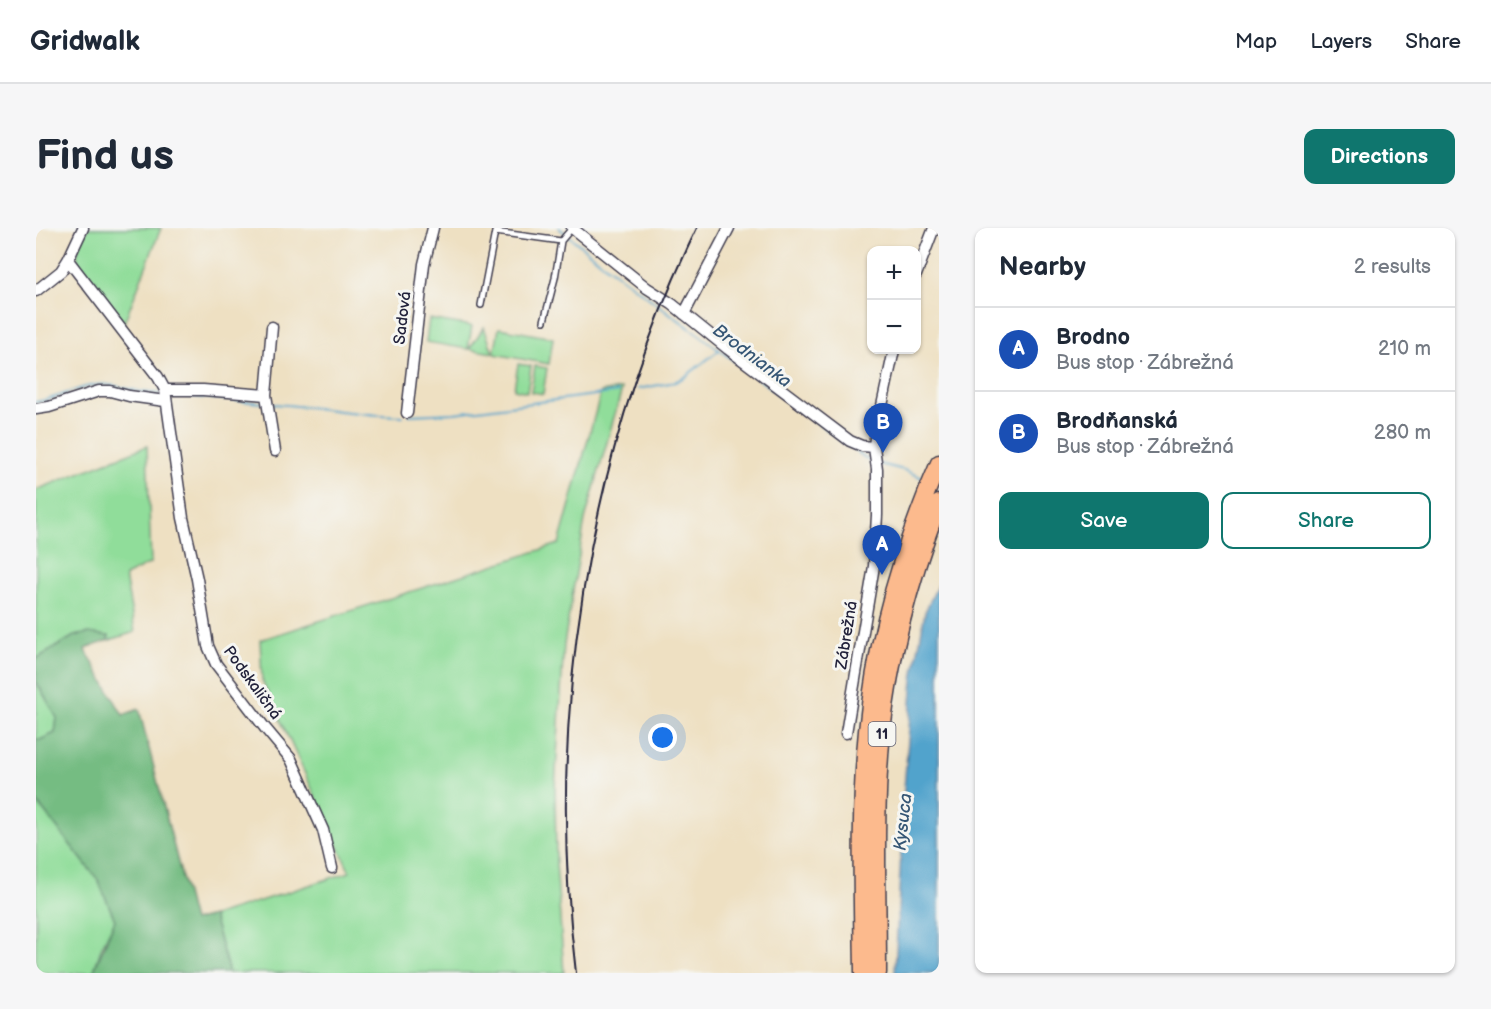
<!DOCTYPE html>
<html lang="en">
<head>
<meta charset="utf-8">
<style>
  :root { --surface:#fff; --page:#f6f6f7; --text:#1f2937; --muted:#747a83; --line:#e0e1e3; --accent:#0f766e }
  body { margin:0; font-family:"Balsamiq Sans",sans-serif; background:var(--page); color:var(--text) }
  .controls { position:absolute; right:18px; top:18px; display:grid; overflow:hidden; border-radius:12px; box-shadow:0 2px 4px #0004 }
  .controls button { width:54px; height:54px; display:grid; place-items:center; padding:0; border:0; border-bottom:2px solid var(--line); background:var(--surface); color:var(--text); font:30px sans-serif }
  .you { position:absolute; left:627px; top:510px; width:21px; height:21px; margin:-15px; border:4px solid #fff; border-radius:50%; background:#1a73e8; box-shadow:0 0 0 9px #1a73e833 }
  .badge { display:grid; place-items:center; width:39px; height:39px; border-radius:50%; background:var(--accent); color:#fff; font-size:20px; font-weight:700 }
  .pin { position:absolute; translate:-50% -50px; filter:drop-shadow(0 2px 3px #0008) }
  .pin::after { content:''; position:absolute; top:32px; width:21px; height:18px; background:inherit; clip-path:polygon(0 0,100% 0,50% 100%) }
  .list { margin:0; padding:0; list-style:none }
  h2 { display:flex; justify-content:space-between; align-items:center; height:78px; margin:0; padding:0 24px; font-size:26px }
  h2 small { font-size:20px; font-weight:400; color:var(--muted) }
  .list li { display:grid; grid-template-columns:39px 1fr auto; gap:18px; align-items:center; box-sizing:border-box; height:84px; padding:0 24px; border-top:2px solid var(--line) }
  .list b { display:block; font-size:22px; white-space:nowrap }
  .list p { margin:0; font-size:20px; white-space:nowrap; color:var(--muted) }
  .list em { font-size:20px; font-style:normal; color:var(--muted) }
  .actions { display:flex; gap:12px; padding:18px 24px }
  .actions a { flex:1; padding:14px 0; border:2px solid var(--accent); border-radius:12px; text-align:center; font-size:21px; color:var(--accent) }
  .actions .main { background:var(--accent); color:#fff }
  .map { position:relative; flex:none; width:903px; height:745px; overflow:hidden; border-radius:12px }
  header { display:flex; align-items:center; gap:36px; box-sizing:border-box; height:84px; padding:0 30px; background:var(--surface); border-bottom:2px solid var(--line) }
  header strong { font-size:28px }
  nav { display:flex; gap:33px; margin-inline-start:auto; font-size:21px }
  .intro { display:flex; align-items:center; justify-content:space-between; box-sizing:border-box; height:144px; padding:0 36px }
  h1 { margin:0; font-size:42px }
  .button { padding:15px 27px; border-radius:12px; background:var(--accent); color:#fff; font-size:21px; font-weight:700 }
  main { display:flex; gap:36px; padding:0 36px }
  aside { flex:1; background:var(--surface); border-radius:12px; box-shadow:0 2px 4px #0004 }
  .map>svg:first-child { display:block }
  .green { fill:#90dd9a; stroke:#59806a; stroke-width:1.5 }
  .forest { fill:#74bc82; stroke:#4b6f5e; stroke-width:1.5 }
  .water { fill:#51a3cc; stroke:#3a6284; stroke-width:1.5 }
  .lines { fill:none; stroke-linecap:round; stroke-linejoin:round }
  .stream { stroke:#51a3cc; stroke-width:2 }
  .lane-casing { stroke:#413e4f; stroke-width:8 }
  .street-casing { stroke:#413e4f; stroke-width:13 }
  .primary-casing { stroke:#413e4f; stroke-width:19 }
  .lane { stroke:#fff; stroke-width:5 }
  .street { stroke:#fff; stroke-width:10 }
  .primary { stroke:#fcba8d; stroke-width:16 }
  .rail { stroke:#22223b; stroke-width:2 }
  .labels { text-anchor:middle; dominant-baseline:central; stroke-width:6; stroke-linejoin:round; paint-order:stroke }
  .shield { fill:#f6f6f2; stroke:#626272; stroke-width:1.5 }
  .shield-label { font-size:15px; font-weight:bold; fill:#22223b }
  .street-label { font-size:16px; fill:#22223b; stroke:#f6f6f2 }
  .water-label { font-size:18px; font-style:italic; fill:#355675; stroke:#f6f6f2 }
</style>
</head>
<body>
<header>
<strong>Gridwalk</strong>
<nav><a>Map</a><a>Layers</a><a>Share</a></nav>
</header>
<div class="intro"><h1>Find us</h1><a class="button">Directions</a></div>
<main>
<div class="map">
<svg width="903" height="745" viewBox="0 0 903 745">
  <rect width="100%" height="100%" fill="#f6f6f2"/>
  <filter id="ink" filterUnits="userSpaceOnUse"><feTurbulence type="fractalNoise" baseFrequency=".0167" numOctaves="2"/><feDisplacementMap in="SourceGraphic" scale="12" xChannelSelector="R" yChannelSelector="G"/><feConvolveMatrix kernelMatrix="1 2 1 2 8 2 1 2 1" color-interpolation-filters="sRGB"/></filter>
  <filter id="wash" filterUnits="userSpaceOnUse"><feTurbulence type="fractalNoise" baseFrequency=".008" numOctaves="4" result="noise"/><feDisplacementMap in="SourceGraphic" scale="24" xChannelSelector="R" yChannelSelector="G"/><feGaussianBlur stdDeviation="1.35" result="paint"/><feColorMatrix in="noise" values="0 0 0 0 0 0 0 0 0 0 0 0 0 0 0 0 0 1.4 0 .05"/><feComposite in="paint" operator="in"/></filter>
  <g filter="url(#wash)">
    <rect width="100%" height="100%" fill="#eee0c2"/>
    <path class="green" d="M52 0H125L88 95 43 39C38 21 44 16 52 0Z
      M393 91 436 98 432 121 390 114Z
      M448 99 457 125 433 121Z
      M463 100 517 110 513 136 458 126Z
      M482 136 495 138 491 164 478 161Z
      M499 138 511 140 507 166 495 164Z
      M586 161 549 292 528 416 519 560 520 635 528 745H193L177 688 314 644 226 452 224 412 523 316 565 164Z
      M111 218 115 335 89 348 99 404 71 413 73 408H38L0 431V262Z
      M0 453 21 490 19 505 4 512 0 511Z
      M0 573 62 652 79 692 66 718 57 745H0Z"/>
    <path class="forest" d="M53 405 73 408 71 413 49 421 87 487 103 481 157 693 177 688 193 745H57L79 692 62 652 0 573V511L4 512 19 505 21 490 0 453V431L38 408Z"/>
    <path class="water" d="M903 354V745H859L868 561 877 451 889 384Z"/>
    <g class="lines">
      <path class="stream" d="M523 0 571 39 835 234
        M602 161 639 154 650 148 682 123
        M137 167 227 175
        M0 174C21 171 39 160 59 157 76 155 90 161 106 164 112 165 119 165 125 166
        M236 176C280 178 323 188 367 188
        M373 187 418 185 582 164
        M844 236 868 242 889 251"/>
    </g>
  </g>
  <g filter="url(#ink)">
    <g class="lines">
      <g class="lane-casing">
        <path id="lane" d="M445 77 459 4 525 13
          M508 93 519 50 525 13 536 0"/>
      </g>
      <g class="street-casing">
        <path id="street" d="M536 0 611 60 636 76 692 121 814 213 826 218 838 219
          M32 32 122 149 129 162 147 290 161 351 172 418 180 436 229 500 255 531 287 602 296 640
          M880 47 898 0
          M0 63 25 43 32 32 47 0
          M648 86 693 0
          M236 99 230 167 239 223
          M129 162H167L230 167
          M0 181 13 179 63 163H74L93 168 129 173
          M371 185 388 36 397 0
          M810 505 838 338 841 287V241L838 219 839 210 858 122"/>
      </g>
      <g class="primary-casing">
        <path id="primary" d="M827 745C826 665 823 583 831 503 840 410 866 320 903 235
          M842 745C842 665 838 584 846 504 854 425 875 349 903 275"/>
      </g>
      <use href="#lane" class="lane"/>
      <use href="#street" class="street"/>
      <use href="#primary" class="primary"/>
      <path class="rail" d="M540 745C509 493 550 229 661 0"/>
    </g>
  </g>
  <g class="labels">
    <rect class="shield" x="832.5" y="494" width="27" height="24" rx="4.5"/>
    <g class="shield-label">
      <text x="846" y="506">11</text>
    </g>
    <g class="street-label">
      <text transform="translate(367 90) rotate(-83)">Sadová</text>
      <text transform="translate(811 407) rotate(-81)">Zábrežná</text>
      <text transform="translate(216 455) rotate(54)">Podskaličná</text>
    </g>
    <g class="water-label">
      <text transform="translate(716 128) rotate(37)">Brodnianka</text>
      <text transform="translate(867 594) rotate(-84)">Kysuca</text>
    </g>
  </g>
</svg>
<div class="controls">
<button>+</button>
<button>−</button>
</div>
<div class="you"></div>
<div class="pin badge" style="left:846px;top:347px;background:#1a4fb4">A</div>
<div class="pin badge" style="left:847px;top:225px;background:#1a4fb4">B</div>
</div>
<aside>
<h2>Nearby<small>2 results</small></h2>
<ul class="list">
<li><span class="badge" style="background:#1a4fb4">A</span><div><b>Brodno</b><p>Bus stop · Zábrežná</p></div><em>210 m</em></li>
<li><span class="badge" style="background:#1a4fb4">B</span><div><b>Brodňanská</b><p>Bus stop · Zábrežná</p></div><em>280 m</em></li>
</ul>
<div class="actions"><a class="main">Save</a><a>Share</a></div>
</aside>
</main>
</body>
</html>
